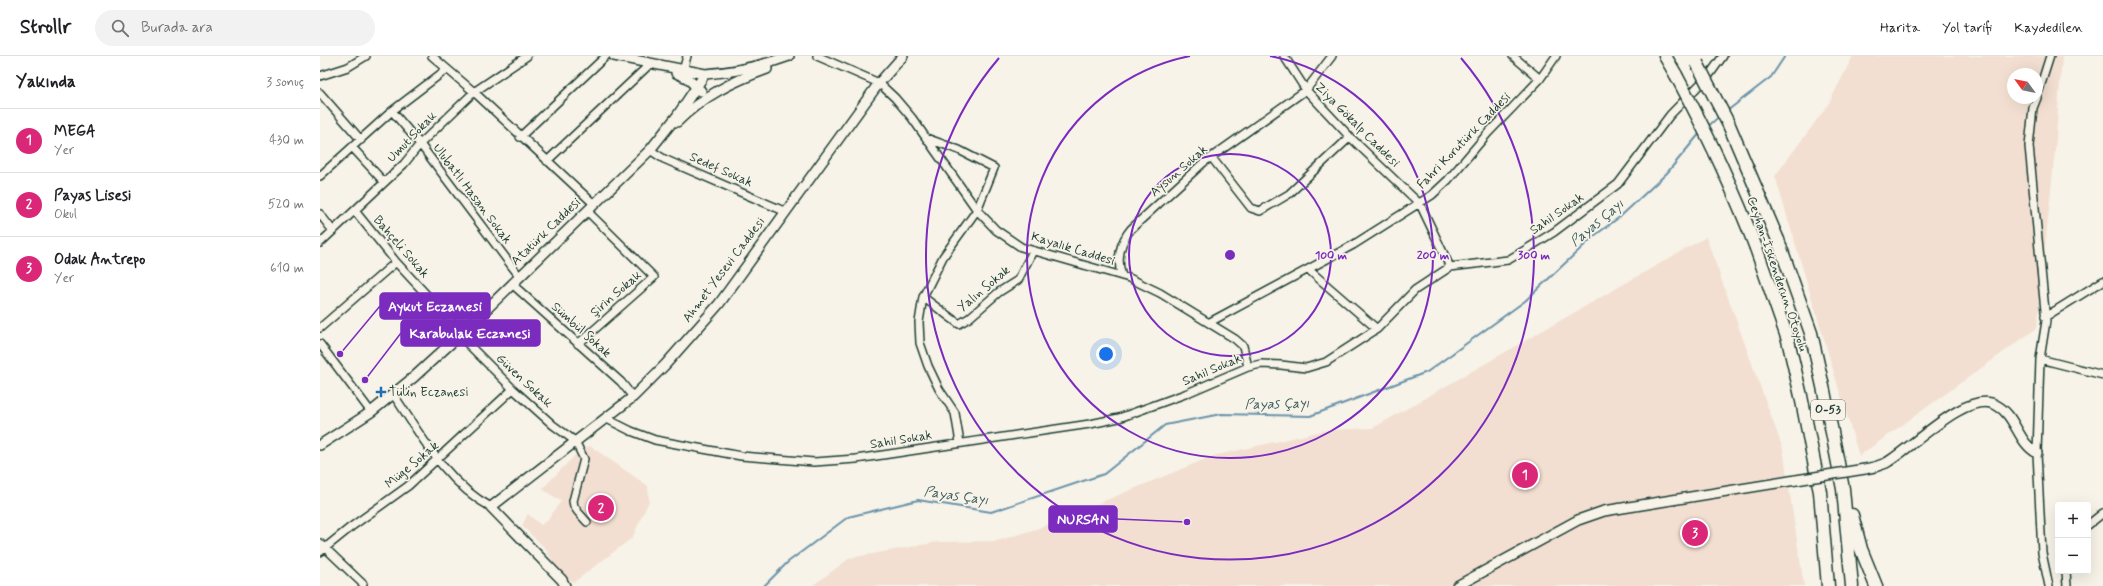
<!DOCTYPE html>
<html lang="tr">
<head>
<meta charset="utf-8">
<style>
  :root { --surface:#fff; --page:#f2f2f2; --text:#202124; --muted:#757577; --line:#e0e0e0; --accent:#db2777 }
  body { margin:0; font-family:Mynerve,sans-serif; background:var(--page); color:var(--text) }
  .controls { position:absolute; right:12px; bottom:12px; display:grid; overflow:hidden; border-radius:4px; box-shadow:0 4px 16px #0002 }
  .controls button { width:36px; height:36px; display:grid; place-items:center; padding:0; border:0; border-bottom:1px solid var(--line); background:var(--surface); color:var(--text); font:20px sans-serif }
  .compass { position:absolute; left:1687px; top:12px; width:36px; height:36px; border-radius:50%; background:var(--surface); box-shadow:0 4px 16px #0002; rotate:303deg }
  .you { position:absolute; left:786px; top:298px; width:14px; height:14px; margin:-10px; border:3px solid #fff; border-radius:50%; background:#1a73e8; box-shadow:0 0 0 6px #1a73e833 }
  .badge { display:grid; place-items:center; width:26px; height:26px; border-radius:50%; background:var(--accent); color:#fff; font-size:13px; font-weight:700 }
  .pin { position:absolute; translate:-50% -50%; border:2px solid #fff; box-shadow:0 1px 4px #0006 }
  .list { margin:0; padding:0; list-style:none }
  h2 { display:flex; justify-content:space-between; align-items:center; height:52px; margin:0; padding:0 16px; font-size:17px }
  h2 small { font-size:13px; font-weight:400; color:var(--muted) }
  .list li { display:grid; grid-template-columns:26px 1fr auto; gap:12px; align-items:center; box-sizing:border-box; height:64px; padding:0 16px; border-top:1px solid var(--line) }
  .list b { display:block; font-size:15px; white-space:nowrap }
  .list p { margin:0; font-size:13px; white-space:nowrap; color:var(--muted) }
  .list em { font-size:13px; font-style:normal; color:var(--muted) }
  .icon { flex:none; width:22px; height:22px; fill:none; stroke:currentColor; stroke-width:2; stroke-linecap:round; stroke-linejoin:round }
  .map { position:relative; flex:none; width:1783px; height:530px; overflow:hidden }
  header { display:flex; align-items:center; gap:24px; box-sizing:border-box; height:56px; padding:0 20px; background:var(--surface); border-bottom:1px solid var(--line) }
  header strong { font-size:19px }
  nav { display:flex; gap:22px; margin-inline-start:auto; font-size:14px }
  .search { width:280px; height:36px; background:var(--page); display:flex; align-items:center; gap:10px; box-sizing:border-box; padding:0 14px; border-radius:22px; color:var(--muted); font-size:15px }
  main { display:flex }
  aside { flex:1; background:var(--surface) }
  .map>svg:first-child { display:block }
  .built { fill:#f2dfd1; fill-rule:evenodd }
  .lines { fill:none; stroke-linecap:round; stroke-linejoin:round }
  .stream { stroke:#6b93aa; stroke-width:2 }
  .street-casing { stroke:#1f3d34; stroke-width:10 }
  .secondary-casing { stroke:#1f3d34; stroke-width:12 }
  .highway-casing { stroke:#1f3d34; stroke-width:15 }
  .street { stroke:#f7f3e8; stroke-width:7 }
  .secondary { stroke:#f7f3e8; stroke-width:9 }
  .highway { stroke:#f7f3e8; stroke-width:12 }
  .secondary-bridge-casing { stroke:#1f3d34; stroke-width:12; stroke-linecap:butt }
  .highway-bridge-casing { stroke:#1f3d34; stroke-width:15; stroke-linecap:butt }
  .secondary-bridge { stroke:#f7f3e8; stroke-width:9 }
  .highway-bridge { stroke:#f7f3e8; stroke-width:12 }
  .ring { fill:none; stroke:#7b2cbf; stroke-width:2 }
  .poi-dot { fill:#1f6fb2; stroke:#f7f3e8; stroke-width:1.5 }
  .labels { text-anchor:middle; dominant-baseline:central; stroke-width:3.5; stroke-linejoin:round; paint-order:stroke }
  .shield { fill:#f7f3e8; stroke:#60746a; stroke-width:1 }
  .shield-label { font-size:12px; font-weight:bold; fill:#1f3d34 }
  .street-label { font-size:13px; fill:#1f3d34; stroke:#f7f3e8 }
  .poi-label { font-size:13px; fill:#1f3d34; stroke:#f7f3e8; text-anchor:start }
  .water-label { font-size:14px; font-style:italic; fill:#385a5b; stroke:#f7f3e8 }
  .centre { fill:#7b2cbf; stroke:#f7f3e8; stroke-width:2 }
  .ring-label { font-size:12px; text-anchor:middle; font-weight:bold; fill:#7b2cbf; stroke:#f7f3e8; stroke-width:3.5; stroke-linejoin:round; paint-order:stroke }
  .leader { fill:none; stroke:#7b2cbf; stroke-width:1.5 }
  .callout-dot { fill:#7b2cbf; stroke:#f7f3e8; stroke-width:1.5 }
  .callout { fill:#7b2cbf; stroke:#7b2cbf; stroke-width:1.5 }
  .callout-label { font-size:14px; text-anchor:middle; font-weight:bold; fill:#fff }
</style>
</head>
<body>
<header>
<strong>Strollr</strong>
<div class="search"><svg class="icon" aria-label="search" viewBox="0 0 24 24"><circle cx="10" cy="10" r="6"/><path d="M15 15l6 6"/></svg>Burada ara</div>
<nav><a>Harita</a><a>Yol tarifi</a><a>Kaydedilen</a></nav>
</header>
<main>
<aside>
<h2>Yakında<small>3 sonuç</small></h2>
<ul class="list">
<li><span class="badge">1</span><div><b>MEGA</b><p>Yer</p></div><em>430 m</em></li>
<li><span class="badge">2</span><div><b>Payas Lisesi</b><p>Okul</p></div><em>520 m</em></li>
<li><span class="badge">3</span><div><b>Odak Antrepo</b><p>Yer</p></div><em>610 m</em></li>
</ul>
</aside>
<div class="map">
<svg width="1783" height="530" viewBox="0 0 1783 530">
  <rect width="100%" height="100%" fill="#f7f3e8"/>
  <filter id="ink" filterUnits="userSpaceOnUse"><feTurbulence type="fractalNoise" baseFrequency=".025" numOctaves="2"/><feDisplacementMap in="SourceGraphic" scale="8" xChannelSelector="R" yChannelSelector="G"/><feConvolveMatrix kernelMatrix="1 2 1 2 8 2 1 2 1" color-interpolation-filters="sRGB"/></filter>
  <g filter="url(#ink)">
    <path class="built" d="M1533 0H1742L1735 95 1717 272 1539 400 1455 120 1508 49ZM1693 18H1717V42H1693Z
      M1386 181 1463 393 1484 530H492L530 502 618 486 677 485 719 472 893 400 1007 374 1053 372Z
      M270 390 328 430 329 445 312 482 254 526 249 523 233 506 225 492 202 470 208 458 221 469 227 465 241 445 222 433 260 394Z"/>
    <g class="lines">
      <path class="stream" d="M1407 55 1451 21 1465 0
        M1387 71 1400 60
        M444 530 468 506 528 461 598 444 671 456 784 418 845 369 901 358 990 360 1107 316 1205 245 1274 180 1301 160 1347 117 1380 77"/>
      <g class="street-casing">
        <path id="street" d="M112 0 154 36 274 148
          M497 0 559 27 575 42 592 62 657 154 676 174 701 191 809 222 840 237 915 283 923 290 928 311
          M964 0 986 34 1030 81 1100 148 1130 211
          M1193 0 1220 23
          M363 15 367 0
          M0 20 28 11 46 0
          M0 37 41 84
          M1717 41 1730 0
          M1717 42 1713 52 1709 90 1726 265 1720 303 1717 397 1722 497 1729 530
          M72 55 100 88 200 221
          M200 81 286 0
          M606 82 639 94 674 112 657 154 623 201 603 241 599 266 600 287 608 310 619 333 635 357 640 387
          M32 91 64 126
          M330 94 344 103 464 155
          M892 102 931 152 940 155 969 138 1030 81
          M227 105 329 9
          M0 120 72 55 127 13
          M35 155 76 206 142 277
          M0 158 13 175
          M0 187 84 108 100 88 154 36 207 0
          M989 214 1057 273
          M802 220C796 204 800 186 811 173L883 107 986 34 1012 0
          M192 228 301 326 313 341
          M603 241 639 268 649 262 679 236 698 224 713 195
          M1725 261 1783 225
          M890 266 1033 189 1112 139 1128 124 1168 77 1220 23 1236 0
          M0 272 76 206
          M139 279 193 333 233 369 255 385 264 403 253 445 254 450 258 456 267 466
          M0 288 51 356
          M258 288 334 221 267 155
          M1720 303 1783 319
          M73 338C101 379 126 427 171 451
          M285 362 311 375 335 384 421 400 494 406 536 403 770 368 799 362 865 338 928 311 941 308 961 309 986 312 1006 306 1057 273 1095 234 1130 211 1188 204 1205 194 1234 176 1298 128 1350 59 1390 18 1403 0
          M1768 469 1783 457
          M0 487 43 528
          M0 496 31 471 88 430 193 333
          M1746 515 1747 530"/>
      </g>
      <g class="secondary-casing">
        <path id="secondary" d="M294 0 385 18
          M356 17 367 22 381 35
          M357 66C383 40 413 25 447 13
          M0 389 51 356 94 321 142 277 330 94 357 60 385 18C414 16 442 10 469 0
          M1545 413C1552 412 1559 410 1566 407 1591 393 1647 333 1676 349 1696 359 1697 386 1717 397
          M245 530 242 524 171 451 313 341 345 309 399 248 559 27 583 0
          M1137 530 1258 464 1284 455 1476 424"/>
      </g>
      <g class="highway-casing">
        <path id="highway" d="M1345 0 1356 19
          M1458 184 1491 277 1504 335 1523 433 1532 530
          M1436 192 1468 284 1481 340 1500 436 1508 530
          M1532 459 1541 493 1556 530"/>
      </g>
      <use href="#street" class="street"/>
      <use href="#secondary" class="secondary"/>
      <use href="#highway" class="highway"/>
      <g class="secondary-bridge-casing">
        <path id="secondary-bridge" d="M1476 424 1545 413"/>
      </g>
      <g class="highway-bridge-casing">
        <path id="highway-bridge" d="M1377 7 1409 69 1458 184
          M1356 19C1386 75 1413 132 1436 192"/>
      </g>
      <use href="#secondary-bridge" class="secondary-bridge"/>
      <use href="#highway-bridge" class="highway-bridge"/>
    </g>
  </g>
  <g class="ring">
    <circle cx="910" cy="199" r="101"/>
    <path d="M950 0A203 203 0 1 1 870 0"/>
    <path d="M1141 2A304 304 0 1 1 679 2"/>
  </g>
  <path class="poi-dot" d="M59 330h4v4h4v4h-4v4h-4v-4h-4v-4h4z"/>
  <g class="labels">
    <rect class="shield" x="1491" y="344" width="34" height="20" rx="3"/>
    <g class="shield-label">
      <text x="1508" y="354">O-53</text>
    </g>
    <g class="street-label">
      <text transform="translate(1037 69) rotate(45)">Ziya Gökalp Caddesi</text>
      <text transform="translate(92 81) rotate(-46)">Umut Sokak</text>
      <text transform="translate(1144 85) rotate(-46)">Fahri Korutürk Caddesi</text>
      <text transform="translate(401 114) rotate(24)">Sedef Sokak</text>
      <text transform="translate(859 115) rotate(-41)">Aysun Sokak</text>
      <text transform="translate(152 138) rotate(53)">Ulubatlı Hasan Sokak</text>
      <text transform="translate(1237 158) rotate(-35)">Sahil Sokak</text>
      <text transform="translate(226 176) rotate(-44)">Atatürk Caddesi</text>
      <text transform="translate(81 191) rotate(49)">Bahçeli Sokak</text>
      <text transform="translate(753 193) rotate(17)">Kayalık Caddesi</text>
      <text transform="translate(404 214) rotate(-53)">Ahmet Yesevi Caddesi</text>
      <text transform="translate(1457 218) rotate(71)">Ceyhan-İskenderun Otoyolu</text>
      <text transform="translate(664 233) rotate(-40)">Yalın Sokak</text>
      <text transform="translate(296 238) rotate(-41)">Şirin Sokak</text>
      <text transform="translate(261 274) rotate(42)">Sümbül Sokak</text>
      <text transform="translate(892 314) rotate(-23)">Sahil Sokak</text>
      <text transform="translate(204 325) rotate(43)">Güven Sokak</text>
      <text transform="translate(581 384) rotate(-9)">Sahil Sokak</text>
      <text transform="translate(92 409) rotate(-40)">Müge Sokak</text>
    </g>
    <g class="poi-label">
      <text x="69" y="336">Tülin Eczanesi</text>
    </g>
    <g class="water-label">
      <text transform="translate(1277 167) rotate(-40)">Payas Çayı</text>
      <text transform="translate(957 348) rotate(-1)">Payas Çayı</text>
      <text transform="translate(636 440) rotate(8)">Payas Çayı</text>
    </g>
  </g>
  <circle cx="910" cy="199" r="6" class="centre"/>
  <g class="ring-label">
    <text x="1011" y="203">100 m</text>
    <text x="1113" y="203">200 m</text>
    <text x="1214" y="203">300 m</text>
  </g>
  <path class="leader" d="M20 298L60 250M45 324L81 277M867 466L797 463"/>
  <g class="callout-dot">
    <circle cx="20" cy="298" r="4"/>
    <circle cx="45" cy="324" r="4"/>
    <circle cx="867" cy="466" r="4"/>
  </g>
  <g class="callout">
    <rect x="60" y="237" width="110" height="26" rx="4"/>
    <rect x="81" y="264" width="139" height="26" rx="4"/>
    <rect x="729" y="450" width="68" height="26" rx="4"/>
  </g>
  <g class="callout-label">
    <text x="115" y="255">Aykut Eczanesi</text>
    <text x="150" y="282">Karabulak Eczanesi</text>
    <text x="763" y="468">NURSAN</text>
  </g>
</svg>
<div class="controls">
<button>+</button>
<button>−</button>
</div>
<svg class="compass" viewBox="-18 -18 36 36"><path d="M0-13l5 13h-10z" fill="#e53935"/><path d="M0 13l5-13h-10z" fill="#757577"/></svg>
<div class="you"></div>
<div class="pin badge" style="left:1205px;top:419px">1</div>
<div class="pin badge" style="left:281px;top:452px">2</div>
<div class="pin badge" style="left:1375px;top:477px">3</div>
</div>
</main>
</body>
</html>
